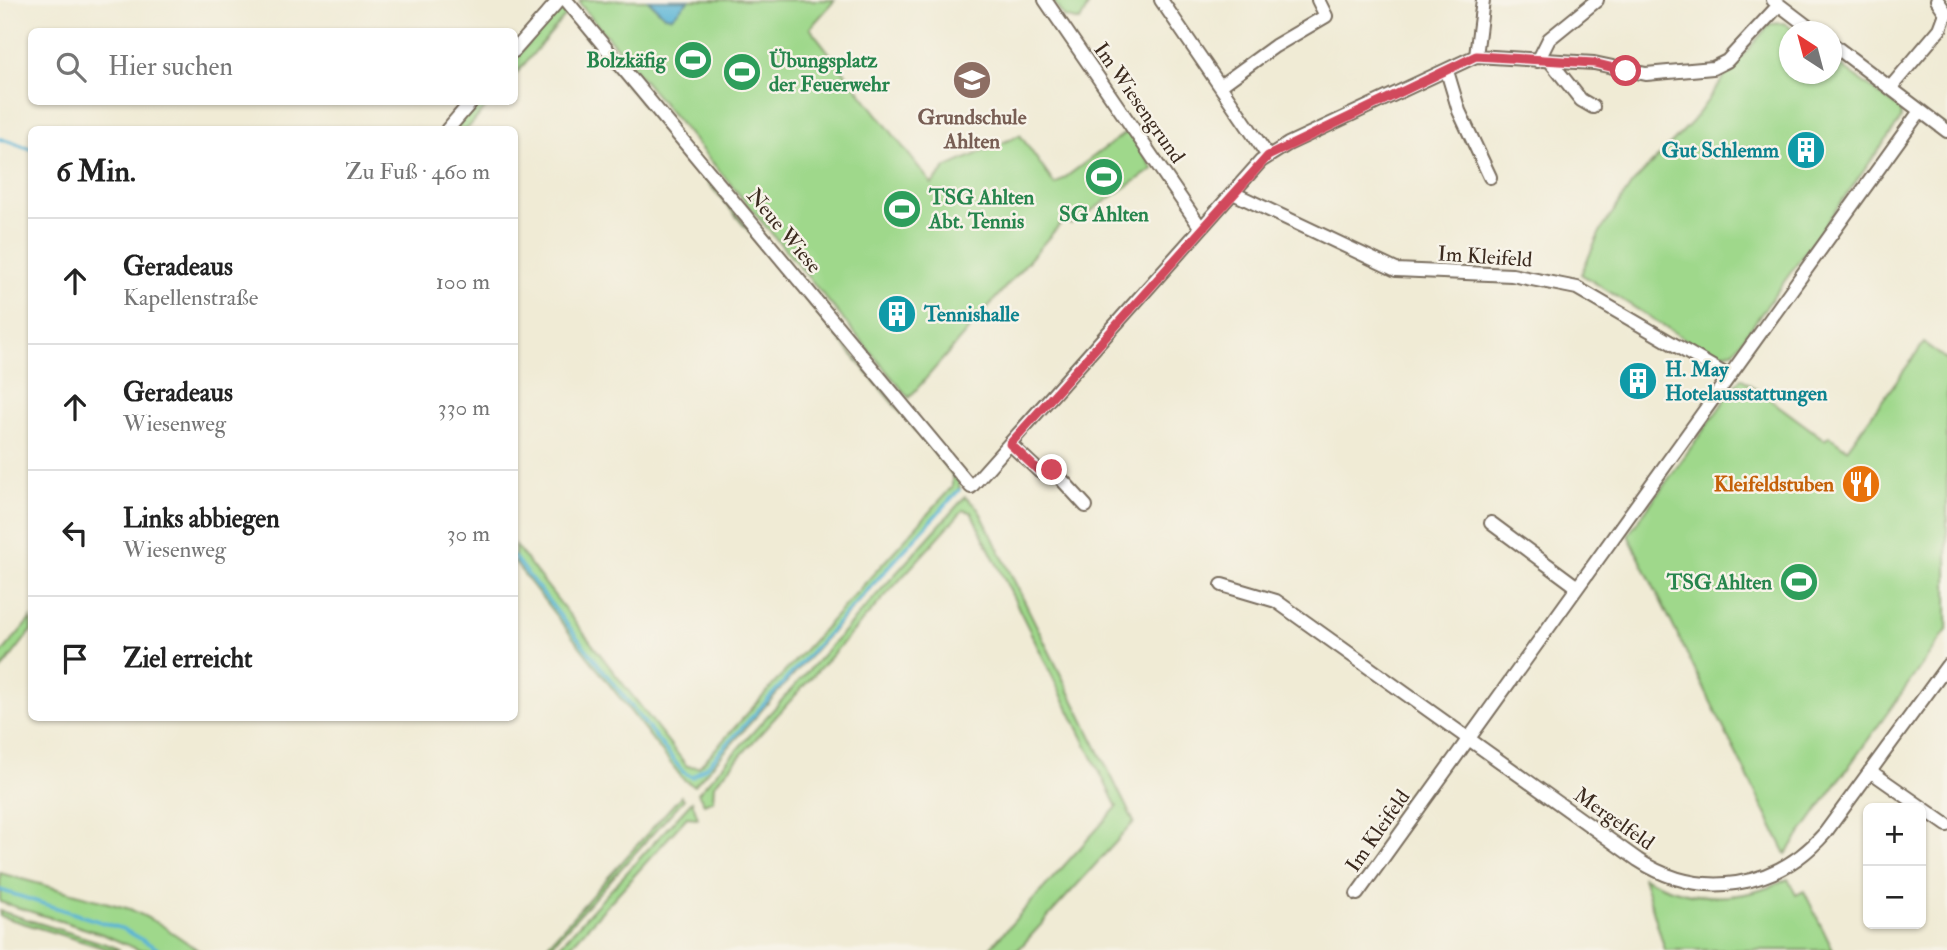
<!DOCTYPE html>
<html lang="de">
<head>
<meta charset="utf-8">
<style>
  :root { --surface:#fff; --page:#f6f6f6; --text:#222; --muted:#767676; --line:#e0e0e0 }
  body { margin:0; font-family:"IM FELL Double Pica",serif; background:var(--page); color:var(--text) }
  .controls { position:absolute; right:21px; bottom:21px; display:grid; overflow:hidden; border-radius:10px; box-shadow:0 2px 5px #0004 }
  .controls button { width:63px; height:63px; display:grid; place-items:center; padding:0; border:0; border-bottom:2px solid var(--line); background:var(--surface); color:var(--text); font:35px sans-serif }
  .compass { position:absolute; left:1779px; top:21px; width:63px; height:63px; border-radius:50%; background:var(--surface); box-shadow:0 2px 5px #0004; rotate:324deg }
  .stop { position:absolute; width:21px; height:21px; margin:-16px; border:5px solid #d1495b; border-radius:50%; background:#fff }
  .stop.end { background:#d1495b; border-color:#fff; box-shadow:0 2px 7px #0008 }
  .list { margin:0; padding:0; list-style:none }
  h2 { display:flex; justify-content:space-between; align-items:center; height:91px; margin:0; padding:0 28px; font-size:30px }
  h2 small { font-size:23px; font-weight:400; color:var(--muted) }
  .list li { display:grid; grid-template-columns:46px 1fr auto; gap:21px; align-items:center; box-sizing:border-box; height:126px; padding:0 28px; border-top:2px solid var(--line) }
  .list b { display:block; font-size:26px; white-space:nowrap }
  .list p { margin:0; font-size:23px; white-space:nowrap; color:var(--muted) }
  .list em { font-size:23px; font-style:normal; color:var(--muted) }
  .icon { flex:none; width:38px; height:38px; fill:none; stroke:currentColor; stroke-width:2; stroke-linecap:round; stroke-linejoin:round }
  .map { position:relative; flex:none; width:1947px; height:950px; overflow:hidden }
  .search { position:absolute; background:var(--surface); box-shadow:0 2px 5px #0004; left:28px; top:28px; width:490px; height:77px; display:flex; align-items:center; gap:18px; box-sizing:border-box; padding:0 24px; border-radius:10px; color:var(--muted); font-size:26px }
  .panel { position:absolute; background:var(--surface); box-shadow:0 2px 5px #0004; left:28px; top:126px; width:490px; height:595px; border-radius:10px }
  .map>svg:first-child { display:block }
  .green { fill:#9fd88b; stroke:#6d8154; stroke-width:2 }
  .water { fill:#59b4d6; stroke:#4a6f7a; stroke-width:2 }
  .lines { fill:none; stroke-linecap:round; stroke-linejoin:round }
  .stream { stroke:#59b4d6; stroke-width:3.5 }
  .street-casing { stroke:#7a6e5e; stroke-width:16 }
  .street { stroke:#fff; stroke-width:12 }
  .route { stroke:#d1495b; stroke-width:9 }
  .labels { text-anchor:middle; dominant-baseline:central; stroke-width:5; stroke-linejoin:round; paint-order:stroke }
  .leisure-label { font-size:21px; font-weight:bold; fill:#27864d; stroke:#f7f3e8; text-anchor:end }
  .street-label { font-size:21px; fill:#3b2a1e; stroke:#f7f3e8 }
  .education-label { font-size:21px; font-weight:bold; fill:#785e54; stroke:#f7f3e8 }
  .culture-label { font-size:21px; font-weight:bold; fill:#0d838f; stroke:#f7f3e8; text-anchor:start }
  .food-label { font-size:21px; font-weight:bold; fill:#c56008; stroke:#f7f3e8; text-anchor:end }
</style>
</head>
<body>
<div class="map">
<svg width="1947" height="950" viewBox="0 0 1947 950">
  <rect width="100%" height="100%" fill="#f7f3e8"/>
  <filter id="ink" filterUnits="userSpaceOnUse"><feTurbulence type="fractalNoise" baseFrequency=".0143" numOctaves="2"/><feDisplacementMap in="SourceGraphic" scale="14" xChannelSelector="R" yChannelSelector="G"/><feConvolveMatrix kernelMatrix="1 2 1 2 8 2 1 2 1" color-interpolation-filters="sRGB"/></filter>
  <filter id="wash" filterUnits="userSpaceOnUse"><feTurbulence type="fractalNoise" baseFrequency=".00686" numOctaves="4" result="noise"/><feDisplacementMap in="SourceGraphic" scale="28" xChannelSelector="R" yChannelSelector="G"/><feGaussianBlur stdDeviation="1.57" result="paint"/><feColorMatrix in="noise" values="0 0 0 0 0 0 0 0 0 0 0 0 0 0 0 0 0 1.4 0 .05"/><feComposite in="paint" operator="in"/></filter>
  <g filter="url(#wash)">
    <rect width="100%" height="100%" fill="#f0ebd5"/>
    <path class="green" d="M580 0H648L664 16 689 0H835L810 28 932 184 947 167 1020 135 1055 185 1128 131 1153 169 1078 220 1071 224 1063 221 909 398 580 4Z
      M1052 0H1091L1080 21 1064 17Z
      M558 8 566 9 958 481 960 488 694 786 683 779 515 563V545L687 766 699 767 952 487V474L567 14 515 75V59Z
      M1784 23 1795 31 1790 32V74H1832V59L1901 110V119L1735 350 1712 356 1581 274 1600 232 1632 184 1693 121 1728 72 1770 24Z
      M477 102H491L467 129 453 130Z
      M1924 343 1947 360V630L1786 854 1628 535 1741 378 1825 440 1829 436 1847 449Z
      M965 497 978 508 1134 822 1018 950H988L1117 807 971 512 963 510 714 785 713 800 704 804 698 793Z
      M31 618V631L0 671V655Z
      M681 796 684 799 547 950H543Z
      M692 801 698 818 687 817 567 950H556Z
      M0 873 130 909 160 924 198 950H139L102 934 0 902Z
      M1643 877C1691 902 1740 903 1788 879L1796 895 1804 891 1833 950H1665Z
      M0 911 112 946 120 950H110L0 916Z"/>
    <path class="water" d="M648 0H689L672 17 665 16Z"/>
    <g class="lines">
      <path class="stream" d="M0 139 32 149
        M514 557 683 772 692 777 708 765 959 490
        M0 890 123 929 160 950"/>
    </g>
  </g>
  <g filter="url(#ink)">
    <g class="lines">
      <g class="street-casing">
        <path id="street" d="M566 0 971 487 1261 161 1288 144 1476 56 1594 63 1646 74 1713 68 1727 61 1779 5
          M1045 0 1201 228
          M1161 0 1268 156
          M1773 0 1815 32
          M1832 44 1947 131
          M514 51 559 0
          M1476 56 1483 0
          M1538 61 1549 39 1597 0
          M1550 61 1581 100 1593 107
          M1447 71 1459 111 1490 177
          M1220 86 1275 46 1326 16 1318 0
          M1890 88 1940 29 1946 13 1937 0
          M447 130 471 102
          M1233 193 1396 270 1512 275 1577 288 1728 376
          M1010 444 1040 472 1053 470 1086 506
          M1491 523 1576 586
          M1222 585 1276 601 1638 860C1701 901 1776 889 1825 833L1947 666
          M1870 771 1947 825
          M1357 894 1920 111"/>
      </g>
      <use href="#street" class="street"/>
    </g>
  </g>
  <g class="lines" filter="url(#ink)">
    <path class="route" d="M1052 470 1040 472 1010 444 1268 156 1476 56 1594 63 1626 71"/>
  </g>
  <defs>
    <g id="stadium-disc" transform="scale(2.0125)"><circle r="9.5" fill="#2e9e5b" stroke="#f7f3e8"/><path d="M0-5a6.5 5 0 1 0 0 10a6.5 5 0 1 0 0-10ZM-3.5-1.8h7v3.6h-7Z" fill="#fff"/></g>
    <g id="school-disc" transform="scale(2.0125)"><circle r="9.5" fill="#8d6e63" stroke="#f7f3e8"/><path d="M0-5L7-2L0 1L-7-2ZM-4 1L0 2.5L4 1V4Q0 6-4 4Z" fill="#fff"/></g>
    <g id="building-disc" transform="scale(2.0125)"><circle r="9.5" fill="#0f9aa8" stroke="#f7f3e8"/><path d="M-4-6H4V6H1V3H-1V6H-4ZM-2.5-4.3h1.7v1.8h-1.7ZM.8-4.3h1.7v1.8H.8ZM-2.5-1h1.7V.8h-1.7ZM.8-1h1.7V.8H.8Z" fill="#fff"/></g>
    <g id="restaurant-disc" transform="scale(2.0125)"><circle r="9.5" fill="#e8710a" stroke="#f7f3e8"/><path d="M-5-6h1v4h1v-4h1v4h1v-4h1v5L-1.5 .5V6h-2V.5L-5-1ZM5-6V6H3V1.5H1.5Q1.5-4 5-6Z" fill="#fff"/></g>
  </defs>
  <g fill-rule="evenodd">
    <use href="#stadium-disc" x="693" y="60"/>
    <use href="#stadium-disc" x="742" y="72"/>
    <use href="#school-disc" x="972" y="80"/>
    <use href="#building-disc" x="1806" y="150"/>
    <use href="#stadium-disc" x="1104" y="177"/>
    <use href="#stadium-disc" x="902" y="209"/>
    <use href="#building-disc" x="897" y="314"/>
    <use href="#building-disc" x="1638" y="381"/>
    <use href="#restaurant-disc" x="1861" y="484"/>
    <use href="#stadium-disc" x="1799" y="582"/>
  </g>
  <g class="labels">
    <g class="leisure-label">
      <text x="666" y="60">Bolzkäfig</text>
      <text x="769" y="60" text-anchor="start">Übungsplatz<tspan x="769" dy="24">der Feuerwehr</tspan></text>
      <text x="929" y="197" text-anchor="start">TSG Ahlten<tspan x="929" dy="24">Abt. Tennis</tspan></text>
      <text x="1104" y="214" text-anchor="middle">SG Ahlten</text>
      <text x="1772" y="582">TSG Ahlten</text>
    </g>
    <g class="street-label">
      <text transform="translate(1139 103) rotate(55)">Im Wiesengrund</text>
      <text transform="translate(784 231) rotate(50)">Neue Wiese</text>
      <text transform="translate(1485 257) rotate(4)">Im Kleifeld</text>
      <text transform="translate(1614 819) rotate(35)">Mergelfeld</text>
      <text transform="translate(1378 831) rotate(-55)">Im Kleifeld</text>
    </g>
    <g class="education-label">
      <text x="972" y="117">Grundschule<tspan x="972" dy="24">Ahlten</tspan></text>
    </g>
    <g class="culture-label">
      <text x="1779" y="150" text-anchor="end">Gut Schlemm</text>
      <text x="924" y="314">Tennishalle</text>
      <text x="1665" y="369">H. May<tspan x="1665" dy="24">Hotelausstattungen</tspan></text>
    </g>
    <g class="food-label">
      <text x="1834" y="484">Kleifeldstuben</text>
    </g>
  </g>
</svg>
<div class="controls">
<button>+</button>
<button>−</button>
</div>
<svg class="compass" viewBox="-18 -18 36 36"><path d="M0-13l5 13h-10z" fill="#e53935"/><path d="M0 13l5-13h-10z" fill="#767676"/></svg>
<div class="stop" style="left:1626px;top:71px"></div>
<div class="stop end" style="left:1052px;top:470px"></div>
<div class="search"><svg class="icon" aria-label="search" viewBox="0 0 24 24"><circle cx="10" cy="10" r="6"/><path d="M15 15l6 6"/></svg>Hier suchen</div>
<section class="panel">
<h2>6 Min.<small>Zu Fuß · 460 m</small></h2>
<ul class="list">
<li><svg class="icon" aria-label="ahead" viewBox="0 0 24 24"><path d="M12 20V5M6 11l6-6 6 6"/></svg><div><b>Geradeaus</b><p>Kapellenstraße</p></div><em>100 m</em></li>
<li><svg class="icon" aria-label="ahead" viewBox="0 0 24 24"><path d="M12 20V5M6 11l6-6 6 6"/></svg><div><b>Geradeaus</b><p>Wiesenweg</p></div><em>330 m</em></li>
<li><svg class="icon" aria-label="left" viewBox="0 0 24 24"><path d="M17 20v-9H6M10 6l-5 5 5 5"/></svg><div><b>Links abbiegen</b><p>Wiesenweg</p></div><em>30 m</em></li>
<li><svg class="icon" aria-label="arrive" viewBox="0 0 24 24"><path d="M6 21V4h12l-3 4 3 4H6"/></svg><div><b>Ziel erreicht</b></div></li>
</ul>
</section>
</div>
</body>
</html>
